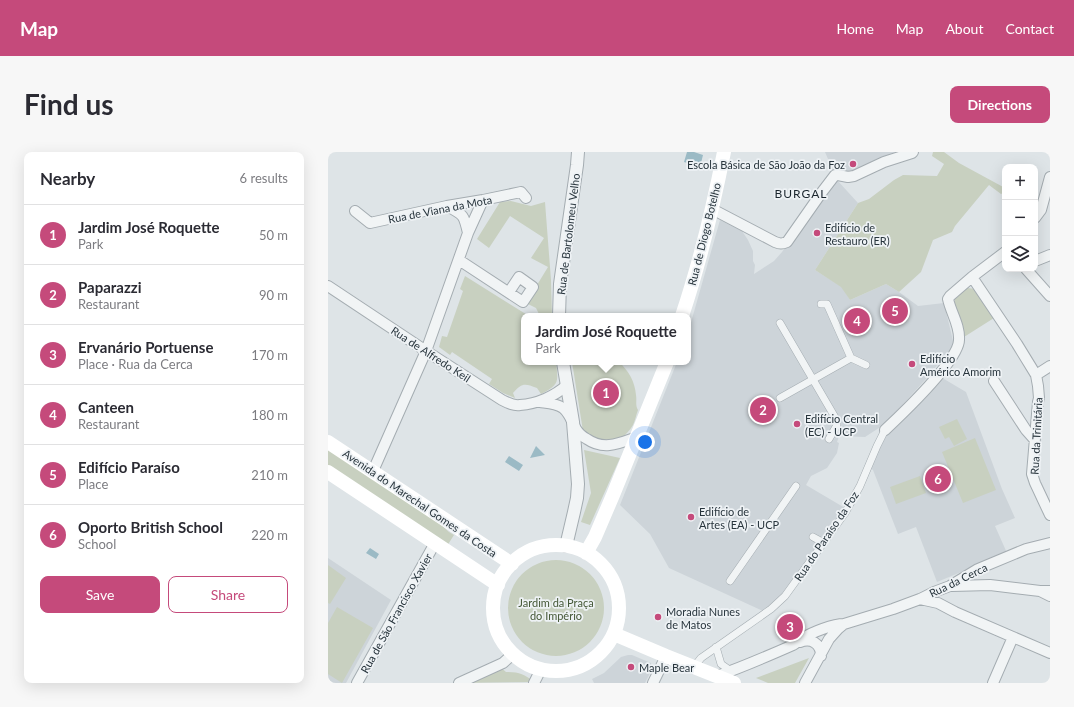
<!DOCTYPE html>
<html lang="en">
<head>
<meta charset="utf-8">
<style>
  :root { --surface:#fff; --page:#f7f7f7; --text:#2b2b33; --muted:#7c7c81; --line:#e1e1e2; --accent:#c54a7b }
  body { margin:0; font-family:Lato,sans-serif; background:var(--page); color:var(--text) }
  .controls { position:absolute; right:12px; top:12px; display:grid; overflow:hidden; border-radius:8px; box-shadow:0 4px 16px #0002 }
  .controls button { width:36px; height:36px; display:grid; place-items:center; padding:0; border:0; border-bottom:1px solid var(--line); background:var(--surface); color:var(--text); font:20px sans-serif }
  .you { position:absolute; left:317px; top:290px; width:14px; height:14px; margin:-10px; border:3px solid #fff; border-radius:50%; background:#1a73e8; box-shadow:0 0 0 6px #1a73e833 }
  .badge { display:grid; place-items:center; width:26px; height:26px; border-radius:50%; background:var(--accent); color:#fff; font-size:13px; font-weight:700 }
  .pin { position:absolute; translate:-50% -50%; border:2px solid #fff; box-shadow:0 1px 4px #0006 }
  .popup { position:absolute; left:193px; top:161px; width:170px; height:52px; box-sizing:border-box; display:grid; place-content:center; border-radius:8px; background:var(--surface); filter:drop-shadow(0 1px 3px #0005); font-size:13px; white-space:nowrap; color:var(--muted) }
  .popup b { font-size:15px; color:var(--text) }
  .popup::after { content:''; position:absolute; left:50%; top:100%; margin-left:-8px; border:8px solid transparent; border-top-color:var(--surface) }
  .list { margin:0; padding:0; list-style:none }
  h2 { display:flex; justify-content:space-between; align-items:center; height:52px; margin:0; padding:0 16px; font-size:17px }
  h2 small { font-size:13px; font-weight:400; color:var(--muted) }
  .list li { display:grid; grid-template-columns:26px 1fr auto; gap:12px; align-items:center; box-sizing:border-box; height:60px; padding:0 16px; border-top:1px solid var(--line) }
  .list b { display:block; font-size:15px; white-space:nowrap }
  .list p { margin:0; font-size:13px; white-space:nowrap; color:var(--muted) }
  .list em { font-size:13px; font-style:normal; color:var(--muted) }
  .actions { display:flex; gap:8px; padding:12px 16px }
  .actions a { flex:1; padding:9px 0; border:1px solid var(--accent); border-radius:8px; text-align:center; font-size:14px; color:var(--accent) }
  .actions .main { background:var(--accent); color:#fff }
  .icon { flex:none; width:22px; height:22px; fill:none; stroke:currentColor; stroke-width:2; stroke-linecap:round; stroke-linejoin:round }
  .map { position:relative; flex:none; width:722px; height:531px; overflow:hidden; border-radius:8px }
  header { display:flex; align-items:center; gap:24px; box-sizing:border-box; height:56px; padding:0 20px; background:var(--accent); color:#fff }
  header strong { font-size:19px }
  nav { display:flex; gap:22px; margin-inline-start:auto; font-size:14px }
  .intro { display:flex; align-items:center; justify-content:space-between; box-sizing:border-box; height:96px; padding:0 24px }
  h1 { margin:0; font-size:28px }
  .button { padding:10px 18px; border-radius:8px; background:var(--accent); color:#fff; font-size:14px; font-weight:700 }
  main { display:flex; gap:24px; padding:0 24px }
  aside { flex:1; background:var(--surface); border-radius:8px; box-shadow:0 4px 16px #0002 }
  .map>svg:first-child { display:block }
  .built { fill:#cdd4d9 }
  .green { fill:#c8d0c0 }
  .water { fill:#9bbac5 }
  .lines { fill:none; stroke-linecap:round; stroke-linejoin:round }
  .pedestrian-casing { stroke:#a4acb1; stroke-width:8 }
  .minor-casing { stroke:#a4acb1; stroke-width:12 }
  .tertiary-casing { stroke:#a4acb1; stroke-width:14 }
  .pedestrian { stroke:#f1f4f5; stroke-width:7 }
  .minor { stroke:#f1f4f5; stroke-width:10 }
  .tertiary { stroke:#f1f4f5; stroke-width:12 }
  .secondary { stroke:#fff; stroke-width:14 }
  .poi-dot { fill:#c54a7b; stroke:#eef2f5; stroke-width:1.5 }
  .labels { text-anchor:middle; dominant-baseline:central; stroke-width:3.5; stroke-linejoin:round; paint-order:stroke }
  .poi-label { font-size:11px; fill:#28353d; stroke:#eef2f5; text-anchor:start }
  .street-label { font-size:11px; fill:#28353d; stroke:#eef2f5 }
  .park-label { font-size:11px; fill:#455837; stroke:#eef2f5 }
  .neighbourhood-label { font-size:12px; letter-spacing:1px; fill:#1b262e; stroke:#eef2f5 }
</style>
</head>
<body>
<header>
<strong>Map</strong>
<nav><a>Home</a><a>Map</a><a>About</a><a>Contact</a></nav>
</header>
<div class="intro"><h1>Find us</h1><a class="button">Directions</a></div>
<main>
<aside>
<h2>Nearby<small>6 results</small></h2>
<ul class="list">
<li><span class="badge">1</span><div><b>Jardim José Roquette</b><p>Park</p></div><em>50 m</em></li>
<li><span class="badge">2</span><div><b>Paparazzi</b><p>Restaurant</p></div><em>90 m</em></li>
<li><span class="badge">3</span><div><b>Ervanário Portuense</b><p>Place · Rua da Cerca</p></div><em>170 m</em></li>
<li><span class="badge">4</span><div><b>Canteen</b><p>Restaurant</p></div><em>180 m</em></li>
<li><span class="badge">5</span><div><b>Edifício Paraíso</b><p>Place</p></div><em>210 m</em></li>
<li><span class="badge">6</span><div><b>Oporto British School</b><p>School</p></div><em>220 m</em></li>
</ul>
<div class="actions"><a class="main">Save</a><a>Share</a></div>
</aside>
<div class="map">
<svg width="722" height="531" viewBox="0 0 722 531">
  <rect width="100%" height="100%" fill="#dee4e7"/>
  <path class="built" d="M497 0H567L563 5 523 22 516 21 506 14 500 7Z
    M506 27 509 28 530 51 487 118 514 135 522 148 558 132 571 140 590 154 616 151 626 193 597 228 557 272 537 285 511 284 509 290 511 291 509 301 499 316 483 324 478 333 517 356 457 439 441 455 435 459 341 416 322 382 292 353 349 210H360V181L392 68 414 79 420 88 425 99V109L427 113 426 122 446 109 454 100Z
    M611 224 638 240 674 337 687 366 667 374 679 401 609 430 588 375 570 382 545 318 540 314 548 295Z
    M0 406 63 448 18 531H0Z
    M300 503H304L323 511 324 517 317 531H266L264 527 276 521 293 505Z"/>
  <path class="green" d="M605 0H616L631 11 677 36V40L673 42 661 33 627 74 624 80 605 88 593 120 571 140 558 132 522 148 513 135 487 118 530 51 541 47 566 28 575 23 609 24 616 12 604 4Z
    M183 49 203 54 217 50 223 128 224 164H206L211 162 208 156 198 151 220 115 203 106 216 86 182 64 161 96 149 87 172 50Z
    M137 124 201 164H196V210H228C230 230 232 232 213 242L209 236C196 231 194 231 185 241L187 246 175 241 161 232 164 227 124 200 122 203 111 195 114 184 119 185 135 139 132 137Z
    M640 136 647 137 666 166 636 185 626 153 627 146 633 139Z
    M244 210H291C301 219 307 230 308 243 309 249 307 253 310 258 308 263 307 269 305 273 292 295 273 292 255 279Z
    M629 267 639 287 626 294 621 285 617 287 611 275Z
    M647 286 668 338 635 351 614 300Z
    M0 295 106 366 121 380 126 383 119 394 0 315Z
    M256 298 292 306 262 373 253 370 263 341Z
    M592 324 598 341 568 352 562 335Z
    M180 456a48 48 0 1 1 96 0a48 48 0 1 1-96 0Z
    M0 413 18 426 2 452 0 451Z
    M9 455 45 476 14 531 0 522V471Z
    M481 506 467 531H440L428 526Z
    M170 513 178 520C192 520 195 522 207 530L131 531Z"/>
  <path class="water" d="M359 0H366L375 3 372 15 356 10Z
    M208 294 217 303 202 306Z
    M181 304 195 313 191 319 177 310Z
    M42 396 51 402 48 407 38 401Z"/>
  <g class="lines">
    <g class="pedestrian-casing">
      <path id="pedestrian" d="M452 171 508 267 509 273 501 287
        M523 206 538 213
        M452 246 523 206 499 152H493
        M485 385 496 391
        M402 429 468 334
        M388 495 393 512 403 519
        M366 515 373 506 443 457 457 444 517 361 532 334 549 294 557 278"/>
    </g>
    <g class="minor-casing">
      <path id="minor" d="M119 54C136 63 136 63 140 81
        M384 57 447 90C452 92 454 92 459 90L494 40 507 23H510L520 25 526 24 556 10 584 1 585 0
        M27 59 42 71 119 54 155 48 193 40 198 46
        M707 66 713 58 722 25
        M131 108 195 150 205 135 191 125 181 140
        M707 109 722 103
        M698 117 722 144
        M644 125 689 192 708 223 710 234 711 246 710 250 704 322 707 331 722 363
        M0 134 98 199 174 248C180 251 186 254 192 253 209 252 227 244 239 233
        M708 223 722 214
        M666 229 698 278 706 287
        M212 250C220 251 228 251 235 256 242 262 244 270 248 277 251 282 255 285 259 287 276 299 292 291 309 285
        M557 278C573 263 631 208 631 188 632 173 623 161 620 147L622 144 644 125 677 100
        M45 319 98 199 140 81 155 48
        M624 434 662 433 712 439
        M722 439H712L722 444
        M592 447 610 451 627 460 722 501
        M472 490C483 486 493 491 493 504
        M389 524C415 515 440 504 465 493 469 491 472 487 475 486 485 480 505 472 516 472L565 457 592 447 606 440 622 434 650 417 698 397 722 391
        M29 531 107 391
        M131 531 175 511 185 502
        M206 531 213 517
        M325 531 338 504
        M477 531 501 487 510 477 516 472
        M665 531 685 485"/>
    </g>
    <g class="tertiary-casing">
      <path id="tertiary" d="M231 164 232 132 249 13 250 0
        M235 210 245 270 250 332 249 346 246 360 238 394"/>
    </g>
    <use href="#pedestrian" class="pedestrian"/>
    <use href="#minor" class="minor"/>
    <use href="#tertiary" class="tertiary"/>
    <path class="secondary" d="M354 164C372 110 385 56 396 0
      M0 290 184 412
      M0 320 170 433
      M165 456a63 63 0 1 1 126 0a63 63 0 1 1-126 0Z
      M258 401 267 385 285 343 339 210
      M286 482 338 504 406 531"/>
  </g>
  <g class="poi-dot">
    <circle cx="525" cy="12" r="4"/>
    <circle cx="489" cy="81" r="4"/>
    <circle cx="584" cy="212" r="4"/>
    <circle cx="469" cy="272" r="4"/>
    <circle cx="363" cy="365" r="4"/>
    <circle cx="330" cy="465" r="4"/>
    <circle cx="303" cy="515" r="4"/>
  </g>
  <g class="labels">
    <g class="poi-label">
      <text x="517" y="12" text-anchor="end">Escola Básica de São João da Foz</text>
      <text x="497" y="75">Edifício de<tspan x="497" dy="13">Restauro (ER)</tspan></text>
      <text x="592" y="206">Edifício<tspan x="592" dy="13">Américo Amorim</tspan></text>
      <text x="477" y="266">Edifício Central<tspan x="477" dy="13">(EC) - UCP</tspan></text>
      <text x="371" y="359">Edifício de<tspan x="371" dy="13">Artes (EA) - UCP</tspan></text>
      <text x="338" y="459">Moradia Nunes<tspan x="338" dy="13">de Matos</tspan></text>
      <text x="311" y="515">Maple Bear</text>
    </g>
    <g class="street-label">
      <text transform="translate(112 57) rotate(-11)">Rua de Viana da Mota</text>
      <text transform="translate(240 82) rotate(-83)">Rua de Bartolomeu Velho</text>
      <text transform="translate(376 82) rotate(-76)">Rua de Diogo Botelho</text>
      <text transform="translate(103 202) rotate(33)">Rua de Alfredo Keil</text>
      <text transform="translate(708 284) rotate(-87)">Rua da Trinitária</text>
      <text transform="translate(92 351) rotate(34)">Avenida do Marechal Gomes da Costa</text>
      <text transform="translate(498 384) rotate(-56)">Rua do Paraíso da Foz</text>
      <text transform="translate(630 428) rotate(-26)">Rua da Cerca</text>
      <text transform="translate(68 461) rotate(-61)">Rua de São Francisco Xavier</text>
    </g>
    <g class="park-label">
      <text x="228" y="450">Jardim da Praça<tspan x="228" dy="13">do Império</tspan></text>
    </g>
    <g class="neighbourhood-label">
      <text x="473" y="41">BURGAL</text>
    </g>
  </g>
</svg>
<div class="controls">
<button>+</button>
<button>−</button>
<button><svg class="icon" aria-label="layers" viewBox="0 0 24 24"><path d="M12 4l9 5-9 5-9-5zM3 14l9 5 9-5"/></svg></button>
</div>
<div class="you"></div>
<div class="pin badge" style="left:278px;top:241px">1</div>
<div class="popup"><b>Jardim José Roquette</b>Park</div>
<div class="pin badge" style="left:435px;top:258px">2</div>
<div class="pin badge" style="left:462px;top:475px">3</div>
<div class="pin badge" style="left:529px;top:169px">4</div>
<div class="pin badge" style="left:567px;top:159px">5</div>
<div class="pin badge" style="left:610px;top:327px">6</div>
</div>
</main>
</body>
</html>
